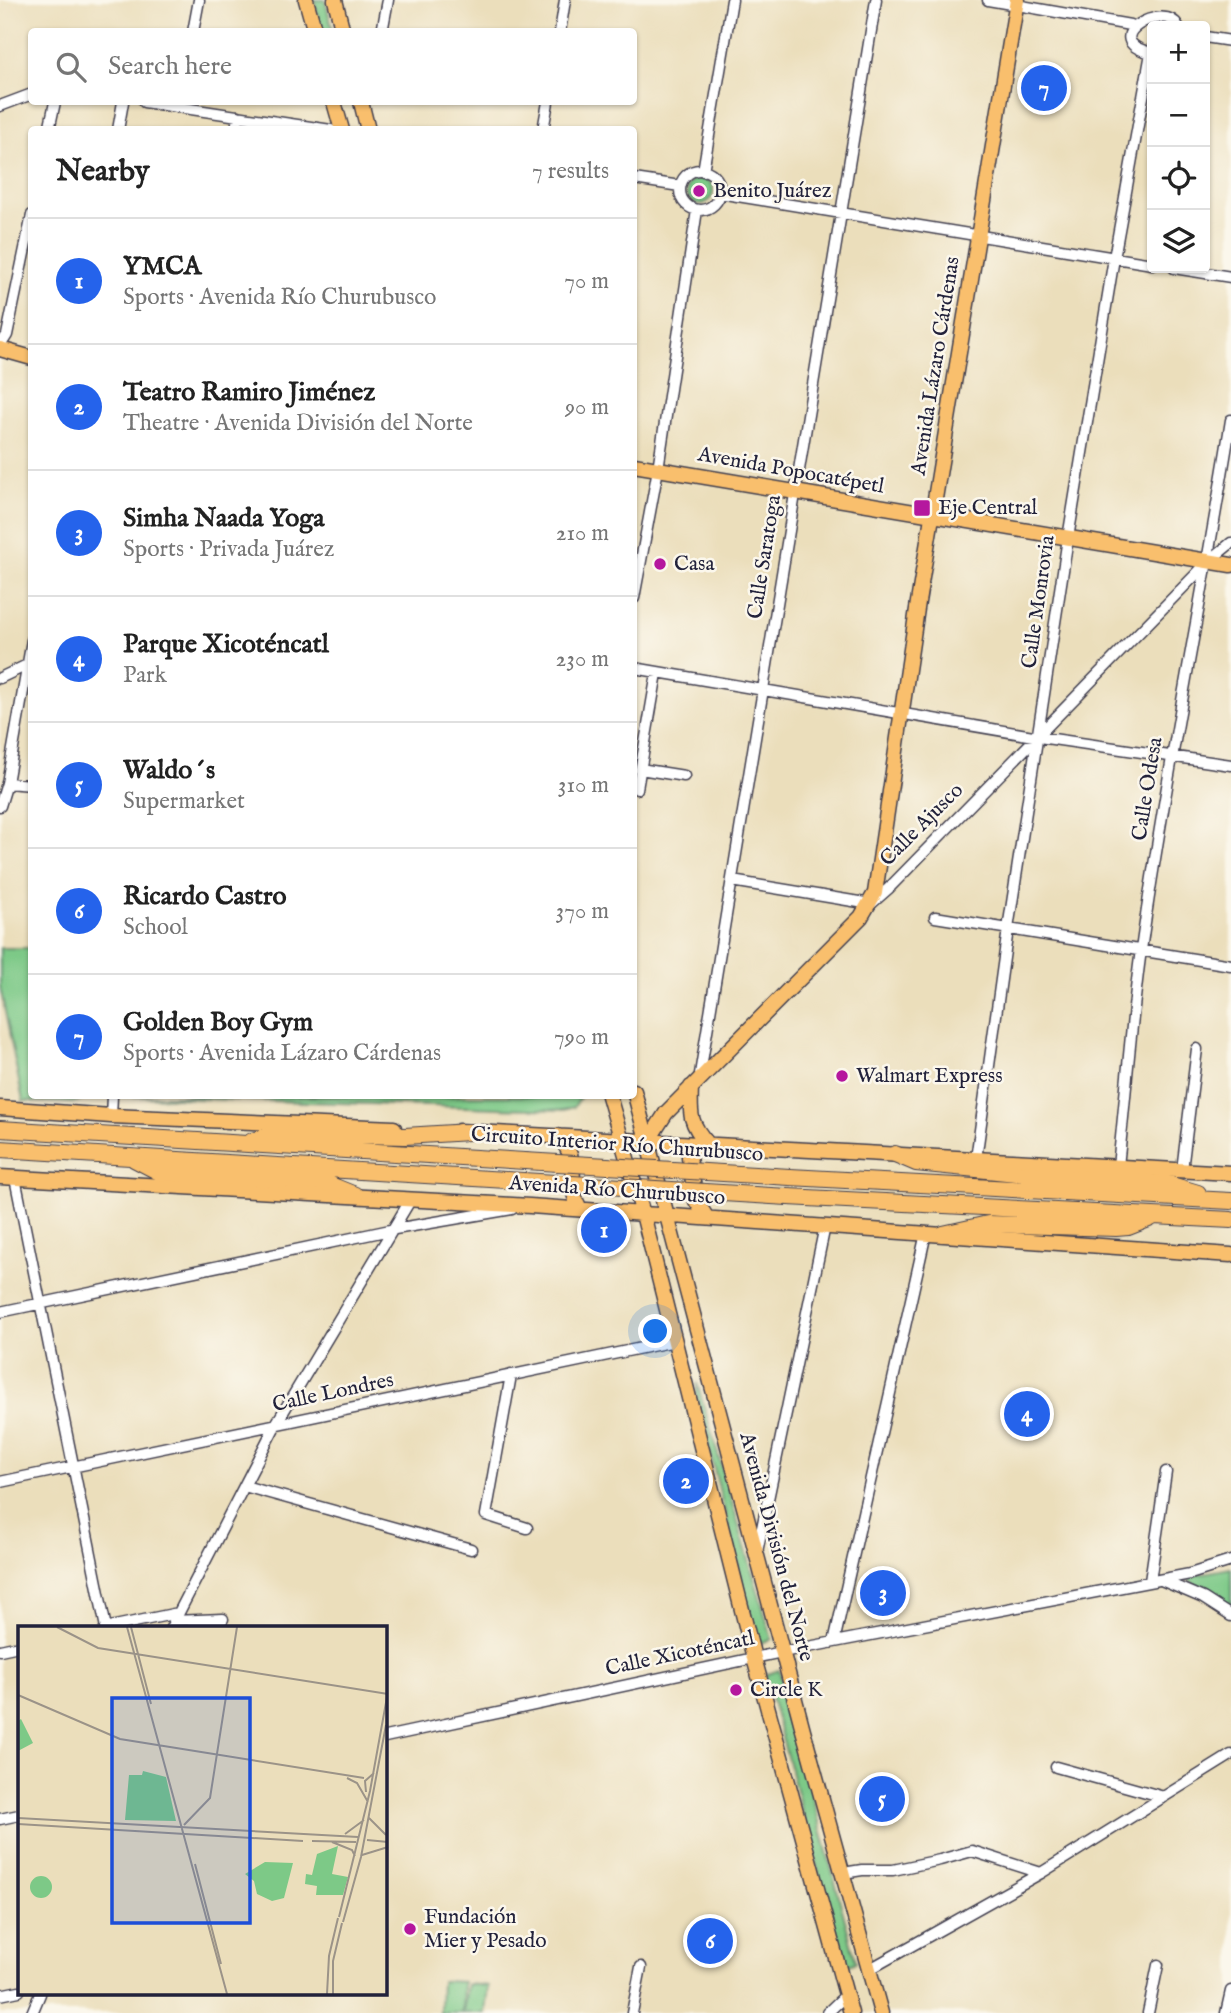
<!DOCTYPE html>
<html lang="en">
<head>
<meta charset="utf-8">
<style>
  :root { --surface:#fff; --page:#f6f6f6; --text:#222; --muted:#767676; --line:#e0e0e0; --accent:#2563eb }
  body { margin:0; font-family:"IM FELL English",serif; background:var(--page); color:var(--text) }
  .controls { position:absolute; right:21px; top:21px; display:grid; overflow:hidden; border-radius:7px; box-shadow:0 2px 5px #0004 }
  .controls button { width:63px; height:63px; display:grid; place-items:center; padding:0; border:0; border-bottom:2px solid var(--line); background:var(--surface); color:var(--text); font:35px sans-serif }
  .you { position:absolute; left:656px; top:1332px; width:24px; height:24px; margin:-18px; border:5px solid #fff; border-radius:50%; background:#1a73e8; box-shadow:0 0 0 10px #1a73e833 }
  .badge { display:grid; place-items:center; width:46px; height:46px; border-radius:50%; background:var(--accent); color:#fff; font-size:23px; font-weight:700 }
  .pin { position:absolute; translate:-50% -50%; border:4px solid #fff; box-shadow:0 2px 7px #0006 }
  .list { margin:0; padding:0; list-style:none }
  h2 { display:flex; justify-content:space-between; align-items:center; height:91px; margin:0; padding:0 28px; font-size:30px }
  h2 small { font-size:23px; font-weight:400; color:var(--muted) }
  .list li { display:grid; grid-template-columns:46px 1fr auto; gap:21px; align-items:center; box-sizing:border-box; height:126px; padding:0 28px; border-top:2px solid var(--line) }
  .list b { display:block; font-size:26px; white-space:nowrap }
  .list p { margin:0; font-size:23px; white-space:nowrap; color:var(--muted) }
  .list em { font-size:23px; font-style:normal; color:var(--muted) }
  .icon { flex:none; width:38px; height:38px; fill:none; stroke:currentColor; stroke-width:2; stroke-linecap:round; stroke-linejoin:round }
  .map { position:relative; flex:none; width:1231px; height:2013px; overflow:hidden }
  .search { position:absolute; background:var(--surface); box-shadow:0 2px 5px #0004; left:28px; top:28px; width:609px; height:77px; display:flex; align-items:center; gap:18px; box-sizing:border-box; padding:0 24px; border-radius:7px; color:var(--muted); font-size:26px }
  .panel { position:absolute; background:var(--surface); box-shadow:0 2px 5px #0004; left:28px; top:126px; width:609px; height:973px; border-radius:7px }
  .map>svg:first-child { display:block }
  .green { fill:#7dc987; stroke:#507661; stroke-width:2 }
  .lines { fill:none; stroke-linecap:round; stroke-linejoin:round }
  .minor-casing { stroke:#403e4e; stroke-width:13 }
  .major-casing { stroke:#403e4e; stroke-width:17 }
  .highway-casing { stroke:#403e4e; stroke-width:18 }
  .minor { stroke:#fff; stroke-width:10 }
  .major { stroke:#f9bf6d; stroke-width:14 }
  .highway { stroke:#f9bf6d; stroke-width:16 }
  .highway-bridge-casing { stroke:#403e4e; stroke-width:18; stroke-linecap:butt }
  .highway-bridge { stroke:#f9bf6d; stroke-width:16 }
  .poi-dot { fill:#b5179e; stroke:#fbf7ec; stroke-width:2.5 }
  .labels { text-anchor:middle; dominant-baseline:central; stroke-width:5; stroke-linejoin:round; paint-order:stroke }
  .poi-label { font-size:21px; fill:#22223b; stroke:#fbf7ec; text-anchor:start }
  .street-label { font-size:21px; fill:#22223b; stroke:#fbf7ec }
  .inset-road { fill:none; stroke:#9b9388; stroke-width:2 }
  .view { fill:#1d4ed8; fill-opacity:0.15; stroke:#1d4ed8; stroke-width:3.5 }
  .inset-edge { fill:none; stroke:#22223b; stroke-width:3.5 }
</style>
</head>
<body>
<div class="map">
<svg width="1231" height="2013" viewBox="0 0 1231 2013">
  <rect width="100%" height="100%" fill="#fbf7ec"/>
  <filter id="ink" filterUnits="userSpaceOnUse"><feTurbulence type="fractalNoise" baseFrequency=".0143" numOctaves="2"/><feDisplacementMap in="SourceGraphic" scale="14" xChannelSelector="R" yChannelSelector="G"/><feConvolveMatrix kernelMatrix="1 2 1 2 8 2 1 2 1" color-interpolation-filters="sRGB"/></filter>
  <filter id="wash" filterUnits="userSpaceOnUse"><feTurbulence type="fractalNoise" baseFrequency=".00686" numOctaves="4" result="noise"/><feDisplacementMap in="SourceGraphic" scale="28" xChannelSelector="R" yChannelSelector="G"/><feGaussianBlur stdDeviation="1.57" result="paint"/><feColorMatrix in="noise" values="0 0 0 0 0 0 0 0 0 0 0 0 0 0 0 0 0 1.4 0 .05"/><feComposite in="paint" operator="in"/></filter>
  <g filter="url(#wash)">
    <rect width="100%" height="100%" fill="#ebdebb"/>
    <path class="green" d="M314 0H325L333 31H322Z
      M687 191a13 13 0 1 1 26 0a13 13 0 1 1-26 0Z
      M0 948H31L32 1096H98L72 1103 23 1101 0 987Z
      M115 1096H581L574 1107 564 1110Z
      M697 1383 772 1639 757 1644 696 1395Z
      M1231 1568V1605L1209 1594 1189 1580 1188 1576Z
      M779 1670 856 1962 844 1967 765 1675Z
      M441 1981 463 1982 462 2013H440Z
      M467 1984 488 1986 485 2013H463Z"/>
  </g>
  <g filter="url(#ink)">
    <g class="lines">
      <g class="minor-casing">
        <path id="minor" d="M988 0 1130 25
          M193 32 199 0
          M382 32 388 0
          M560 32 565 0
          M1205 37 1231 41
          M1152 53C1094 40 1164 0 1178 26
          M144 102 331 130
          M0 106 32 94
          M49 130 55 102
          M118 130 123 102
          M236 130 238 116
          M543 130 548 102
          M680 190a20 20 0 1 1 40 0a20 20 0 1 1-40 0Z
          M703 171 732 0
          M634 179 680 186
          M719 193 1152 264
          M1174 268 1231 277
          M0 346 7 335 32 215
          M634 598 658 469 697 210
          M634 668 1039 737 1231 765
          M0 678 27 665
          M640 769 684 776
          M7 783 32 785
          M637 789 657 673
          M0 806 7 783 32 640
          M732 881 871 904 888 889 1209 561 1231 543
          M935 917 1231 965
          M699 1080 876 0
          M111 1116 112 1096
          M976 1159 1008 929 1068 538 1114 258 1151 53
          M1118 1166C1126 1094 1131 1021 1141 950 1166 772 1203 597 1231 420
          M1182 1170 1197 1049
          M15 1178 106 1628
          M0 1312 395 1229 512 1209
          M511 1375 486 1515 527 1528
          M0 1482 675 1341
          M244 1486 471 1549
          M757 1552 825 1226
          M1161 1580 1203 1598 1231 1616
          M1150 1581 1166 1472
          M173 1621 223 1619
          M105 1628 178 1613
          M171 1628 276 1424 411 1199
          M834 1642 926 1233
          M0 1650 19 1646
          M385 1737 782 1652 1190 1574 1231 1561
          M1056 1767 1164 1797
          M0 1819 19 1815
          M843 1873 862 1870H893L940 1860 972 1851 1041 1873
          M870 1969 1041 1873 1231 1755
          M0 1995 19 1991
          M32 2013 40 1994
          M632 2013 641 1967
          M827 2013 846 1995
          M1148 2013 1158 1965
          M1226 2013 1231 1991"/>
      </g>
      <g class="major-casing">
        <path id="major" d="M306 0 315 32
          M335 0 343 32
          M334 102 342 130
          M361 102 368 130
          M0 349 32 358
          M634 465 1231 565
          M691 1087C690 1114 689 1123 708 1144
          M634 1091 803 1730 881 2013
          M609 1096 643 1214 754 1658 851 2013
          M0 1108 111 1116 394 1128
          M459 1131 1231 1173
          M558 1136C584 1164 564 1181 580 1209
          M648 1141 666 1113 861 917 875 893 918 602 1017 0
          M698 1143 690 1152 689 1157 696 1201 707 1218
          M0 1177 530 1206 1231 1255"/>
      </g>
      <g class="highway-casing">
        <path id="highway" d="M0 1129 525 1161
          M252 1141 278 1133 405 1136 469 1132
          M0 1149 523 1181
          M895 1154 916 1163 1068 1178 1168 1184 1198 1193
          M134 1159 159 1172 323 1182 355 1195
          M790 1177 1231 1201
          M788 1197 1231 1220
          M943 1234 988 1224 1116 1228 1128 1227 1151 1218"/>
      </g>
      <use href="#minor" class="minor"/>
      <use href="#major" class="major"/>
      <use href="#highway" class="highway"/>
      <g class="highway-bridge-casing">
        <path id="highway-bridge" d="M525 1161 790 1177
          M523 1181 788 1197"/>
      </g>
      <use href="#highway-bridge" class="highway-bridge"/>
    </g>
  </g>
  <g class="poi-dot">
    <circle cx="699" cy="191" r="7"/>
    <rect x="913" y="499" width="18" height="18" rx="3.5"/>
    <circle cx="660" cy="564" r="7"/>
    <circle cx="842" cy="1076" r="7"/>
    <circle cx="736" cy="1690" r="7"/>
    <circle cx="410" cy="1929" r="7"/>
  </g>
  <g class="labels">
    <g class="poi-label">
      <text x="713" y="191">Benito Juárez</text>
      <text x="938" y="508">Eje Central</text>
      <text x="674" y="564">Casa</text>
      <text x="856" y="1076">Walmart Express</text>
      <text x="750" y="1690">Circle K</text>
      <text x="424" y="1917">Fundación<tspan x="424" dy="24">Mier y Pesado</tspan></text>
    </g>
    <g class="street-label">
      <text transform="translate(936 366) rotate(-81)">Avenida Lázaro Cárdenas</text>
      <text transform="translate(791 471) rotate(10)">Avenida Popocatépetl</text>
      <text transform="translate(765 557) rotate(-81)">Calle Saratoga</text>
      <text transform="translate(1039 602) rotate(-82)">Calle Monrovia</text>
      <text transform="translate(1148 789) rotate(-81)">Calle Odesa</text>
      <text transform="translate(922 825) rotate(-45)">Calle Ajusco</text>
      <text transform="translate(617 1145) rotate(4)">Circuito Interior Río Churubusco</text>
      <text transform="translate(617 1191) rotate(4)">Avenida Río Churubusco</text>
      <text transform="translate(333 1393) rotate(-12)">Calle Londres</text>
      <text transform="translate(776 1547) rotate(75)">Avenida División del Norte</text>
      <text transform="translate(680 1654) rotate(-12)">Calle Xicoténcatl</text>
    </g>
  </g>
  <g transform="translate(18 1626)">
    <rect width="369" height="369" fill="#ebdebb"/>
    <path d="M3 93 15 117 0 125V95ZM125 145 148 151 158 195 107 194 111 149H124ZM320 220 314 248 330 251 325 269H298L299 260 287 258 288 248 294 249 299 228ZM247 236 275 237 266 272 254 275 239 268 236 255 227 248ZM12 261a11 11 0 1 1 22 0a11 11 0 1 1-22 0Z" fill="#7dc987"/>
    <path class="inset-road" d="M39 1 80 22 370 68M109 1 209 368M113 1 133 78M0 69 102 113 346 152M329 152 339 157 350 176M348 166 347 155 356 147M0 192 340 211M351 192 368 209M0 198 285 215M166 199 192 172 219 1M327 208 346 194M349 214 370 216M294 215 338 216M314 216 334 224 337 230M344 229 370 221M177 238 203 338M321 291 352 165 369 71M325 296 343 231 368 99M309 368 311 330 320 292M315 368V335L324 297"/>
    <path class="view" d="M94 72H232V297H94Z"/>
    <rect width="369" height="369" class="inset-edge"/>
  </g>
</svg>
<div class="controls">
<button>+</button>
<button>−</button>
<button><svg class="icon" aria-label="locate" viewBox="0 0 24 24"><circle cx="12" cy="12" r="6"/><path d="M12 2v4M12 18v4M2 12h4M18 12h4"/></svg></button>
<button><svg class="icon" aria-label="layers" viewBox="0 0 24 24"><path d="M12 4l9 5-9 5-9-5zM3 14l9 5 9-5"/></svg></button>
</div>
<div class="you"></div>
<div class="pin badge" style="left:604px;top:1230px">1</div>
<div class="pin badge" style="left:686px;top:1481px">2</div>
<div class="pin badge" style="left:883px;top:1593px">3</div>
<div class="pin badge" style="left:1027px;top:1414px">4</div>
<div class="pin badge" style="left:882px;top:1799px">5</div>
<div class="pin badge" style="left:710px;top:1941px">6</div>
<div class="pin badge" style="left:1044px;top:88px">7</div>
<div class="search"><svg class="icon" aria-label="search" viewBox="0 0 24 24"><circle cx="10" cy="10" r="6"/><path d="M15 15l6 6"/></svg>Search here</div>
<section class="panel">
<h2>Nearby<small>7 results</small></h2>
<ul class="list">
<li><span class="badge">1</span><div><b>YMCA</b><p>Sports · Avenida Río Churubusco</p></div><em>70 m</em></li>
<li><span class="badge">2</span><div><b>Teatro Ramiro Jiménez</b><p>Theatre · Avenida División del Norte</p></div><em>90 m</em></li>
<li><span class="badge">3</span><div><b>Simha Naada Yoga</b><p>Sports · Privada Juárez</p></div><em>210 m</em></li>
<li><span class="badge">4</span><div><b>Parque Xicoténcatl</b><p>Park</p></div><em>230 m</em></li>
<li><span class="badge">5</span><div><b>Waldo´s</b><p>Supermarket</p></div><em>310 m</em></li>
<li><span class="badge">6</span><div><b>Ricardo Castro</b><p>School</p></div><em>370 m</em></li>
<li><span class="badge">7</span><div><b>Golden Boy Gym</b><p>Sports · Avenida Lázaro Cárdenas</p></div><em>790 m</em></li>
</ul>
</section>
</div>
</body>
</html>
